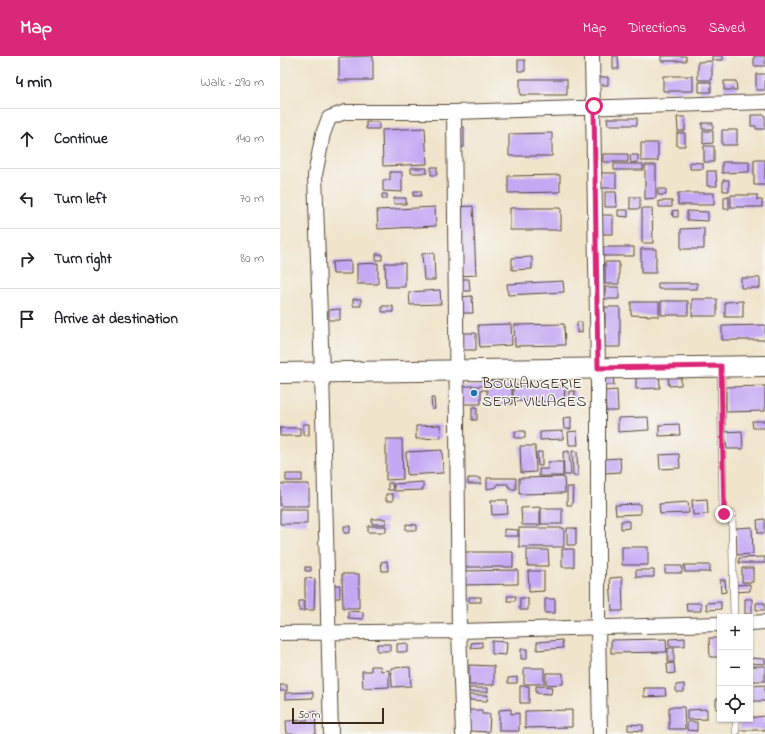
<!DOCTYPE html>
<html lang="en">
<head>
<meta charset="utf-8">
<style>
  :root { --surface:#fff; --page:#f6f6f6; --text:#202124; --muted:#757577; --line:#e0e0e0; --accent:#db2777 }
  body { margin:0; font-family:"Indie Flower",sans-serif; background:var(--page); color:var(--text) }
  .controls { position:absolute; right:12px; bottom:12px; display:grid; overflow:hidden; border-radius:0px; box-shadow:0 1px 3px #0004 }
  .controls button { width:36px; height:36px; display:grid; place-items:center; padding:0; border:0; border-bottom:1px solid var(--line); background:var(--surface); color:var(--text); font:20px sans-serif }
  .scale { position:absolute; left:12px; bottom:10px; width:92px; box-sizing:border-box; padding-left:4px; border:2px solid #3b2a1e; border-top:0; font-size:11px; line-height:14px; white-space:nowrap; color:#3b2a1e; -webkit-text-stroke:3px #f6f6f2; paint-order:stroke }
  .stop { position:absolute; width:12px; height:12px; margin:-9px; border:3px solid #db2777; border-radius:50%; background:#fff }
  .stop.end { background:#db2777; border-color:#fff; box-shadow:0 1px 4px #0008 }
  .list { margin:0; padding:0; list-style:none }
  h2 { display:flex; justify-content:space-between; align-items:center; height:52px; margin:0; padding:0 16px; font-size:17px }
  h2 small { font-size:13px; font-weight:400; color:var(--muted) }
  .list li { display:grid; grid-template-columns:26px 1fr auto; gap:12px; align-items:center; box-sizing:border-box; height:60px; padding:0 16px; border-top:1px solid var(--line) }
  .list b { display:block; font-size:15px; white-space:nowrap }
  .list em { font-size:13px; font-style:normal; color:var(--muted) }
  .icon { flex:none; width:22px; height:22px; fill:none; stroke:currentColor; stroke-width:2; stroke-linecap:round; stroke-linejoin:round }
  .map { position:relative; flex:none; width:485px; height:678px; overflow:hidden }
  header { display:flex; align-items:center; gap:24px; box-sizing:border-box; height:56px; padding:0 20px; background:var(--accent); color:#fff }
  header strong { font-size:19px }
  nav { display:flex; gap:22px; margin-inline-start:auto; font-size:14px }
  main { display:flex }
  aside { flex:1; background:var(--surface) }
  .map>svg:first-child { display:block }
  .building { fill:#c4a8f4 }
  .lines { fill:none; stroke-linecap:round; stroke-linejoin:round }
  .lane-casing { stroke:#564638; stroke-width:8 }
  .street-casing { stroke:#564638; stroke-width:16 }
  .secondary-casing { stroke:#564638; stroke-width:22 }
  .lane { stroke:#fff; stroke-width:7 }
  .street { stroke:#fff; stroke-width:14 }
  .secondary { stroke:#fff; stroke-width:20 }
  .route { stroke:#db2777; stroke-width:5 }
  .poi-dot { fill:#1f6fb2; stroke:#f6f6f2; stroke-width:1.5 }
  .labels { text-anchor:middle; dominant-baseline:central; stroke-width:3; stroke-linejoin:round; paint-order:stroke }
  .poi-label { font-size:16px; fill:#3b2a1e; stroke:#f6f6f2; text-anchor:start }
</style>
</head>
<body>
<header>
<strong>Map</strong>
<nav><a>Map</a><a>Directions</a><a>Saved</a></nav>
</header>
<main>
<aside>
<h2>4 min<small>Walk · 290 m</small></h2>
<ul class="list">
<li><svg class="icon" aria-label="ahead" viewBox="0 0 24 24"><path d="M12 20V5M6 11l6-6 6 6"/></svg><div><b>Continue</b></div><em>140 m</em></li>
<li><svg class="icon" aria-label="left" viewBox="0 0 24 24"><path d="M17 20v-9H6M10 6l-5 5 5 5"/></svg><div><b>Turn left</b></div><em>70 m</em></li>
<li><svg class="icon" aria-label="right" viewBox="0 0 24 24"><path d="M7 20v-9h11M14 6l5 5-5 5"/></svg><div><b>Turn right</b></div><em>80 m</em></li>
<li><svg class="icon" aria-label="arrive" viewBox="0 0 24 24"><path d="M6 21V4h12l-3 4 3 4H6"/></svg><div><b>Arrive at destination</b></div></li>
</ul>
</aside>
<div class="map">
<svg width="485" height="678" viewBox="0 0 485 678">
  <rect width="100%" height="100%" fill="#f6f6f2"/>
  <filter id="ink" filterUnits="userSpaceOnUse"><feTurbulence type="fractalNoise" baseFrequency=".025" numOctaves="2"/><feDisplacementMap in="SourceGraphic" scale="8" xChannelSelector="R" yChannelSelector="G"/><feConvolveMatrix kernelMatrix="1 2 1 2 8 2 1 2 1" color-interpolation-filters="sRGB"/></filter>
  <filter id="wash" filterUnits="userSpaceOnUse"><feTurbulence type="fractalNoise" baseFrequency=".012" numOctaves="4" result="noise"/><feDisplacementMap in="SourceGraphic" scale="16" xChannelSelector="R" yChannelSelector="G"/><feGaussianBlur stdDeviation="0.9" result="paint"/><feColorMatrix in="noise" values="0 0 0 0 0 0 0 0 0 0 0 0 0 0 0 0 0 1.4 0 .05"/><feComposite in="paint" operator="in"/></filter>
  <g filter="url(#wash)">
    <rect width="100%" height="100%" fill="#f0e4cb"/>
    <g id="blocks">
      <path class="building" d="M93 0V24H59V1Z
        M333 0H338L339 13H333Z
        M381 0H406V5H381Z
        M432 0H443V4H432Z
        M474 0H485V10H474Z
        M238 4H245V15H238Z
        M432 5V24H418V6Z
        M476 18H485V34H476Z
        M383 20H413V35H383Z
        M318 21H328V29H318Z
        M240 23H287V39H240Z
        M444 25H456L457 34H444Z
        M419 26H431V36H419Z
        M471 59H485V73H476V70H471Z
        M397 61H405V75H398Z
        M327 62H357V69H328Z
        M86 66H99V73H86Z
        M422 67H433V73H422Z
        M176 71H184V91L176 92Z
        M145 72 147 108 103 110 102 74Z
        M442 74H457V89H442Z
        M423 75H433V87L423 88Z
        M272 77V100H229V78Z
        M397 77H405V90H397Z
        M361 87H378V105H361Z
        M424 90H434V106H424Z
        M323 98H348V106H323Z
        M350 99H358V106L351 107Z
        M474 104H485V129H474Z
        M410 106 423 107V113H410Z
        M442 106H469V116L442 117Z
        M334 108H363V114H334Z
        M365 109H376V142L365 143Z
        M151 111H157V119H151Z
        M131 112H147V117H131Z
        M427 115H436L437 130H427Z
        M110 116H122V136L103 135V124H110Z
        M321 117H336V132H321Z
        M280 119V136L228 137V120Z
        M443 124H449V135H443Z
        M378 133H386V139H378Z
        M134 135H141V140H133Z
        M325 136H336L337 151H325Z
        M398 137H434V149H398Z
        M102 138H107V143H102Z
        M451 139H477V144H482V151H451Z
        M449 140V153H444V141Z
        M350 141H360V153H350Z
        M114 142H126V148H114Z
        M379 145H392V151H379Z
        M193 150 196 219 179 220 176 151Z
        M155 151 156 170 98 173 97 154Z
        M230 152H281V174H230Z
        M362 152H372L373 187H362Z
        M338 154H348V161L338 160Z
        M398 154V161H393L392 155Z
        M407 155 428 156V165L407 164Z
        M321 159H333V178H321Z
        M424 172V193H401V173Z
        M323 191H354V200H323Z
        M361 193H376V217H361Z
        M154 197 155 224H144L142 198Z
        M96 198H102V204H96Z
        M252 201V213L232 214V202Z
        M71 205V218H53L52 206Z
        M325 206H339V228H325Z
        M98 207V228H77V208Z
        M105 207H125V231H106Z
        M461 222H480V232H461Z
        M179 223H189L190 235H180Z
        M283 225 284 236 228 239 227 228Z
        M378 227H417V233H378Z
        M325 231H339V243H325Z
        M160 234 161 248 130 249 129 236Z
        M192 240 193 257H181L180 241Z
        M73 243H81V250H73Z
        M412 243H437V260H412Z
        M381 245H408V259H381Z
        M463 245V261H445V246Z
        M351 246H379V260L351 259Z
        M102 250H113V256H102Z
        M325 251H340V291H325Z
        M60 253V264H49V254Z
        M297 266H302V276L297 277Z
        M231 268 232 289 200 291 198 269Z
        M284 268 285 289 235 290 234 269Z
        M485 269V284H442V270Z
        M182 277H196V294H182Z
        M379 314 380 332 356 333V315Z
        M401 318V329L389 330 388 319Z
        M323 319H333L334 329H323Z
        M233 329 285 330 284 346 233 345Z
        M179 330H232V348H207V334H201V348H178Z
        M485 330V355L446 356V331Z
        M337 334 338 355H326L325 335Z
        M289 335H295V346H289Z
        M151 342H154L155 353H152Z
        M192 351H197V364H192Z
        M291 361V373H284L283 362Z
        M368 361 369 374 338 376V362Z
        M472 365H485V372H473Z
        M23 368H29V379H23Z
        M399 368 400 379 379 380V369Z
        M160 369 161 382 136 383V370Z
        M0 372H20V380H0Z
        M235 375H245V382H235Z
        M283 375V383L260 384V376Z
        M297 375 298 389H289L288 376Z
        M462 375 463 393H447L445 376Z
        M106 383H122L123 423 106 424Z
        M240 390H255L256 416 241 417Z
        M162 394 163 417 127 419 126 396Z
        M289 395 291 419H284L283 396Z
        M292 395H297L298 420H293Z
        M257 396H262V410H258Z
        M399 398 400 412 380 413 379 399Z
        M340 402 341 416 325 417 324 403Z
        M268 406H283V420H259V413H268Z
        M6 418H22V425H6Z
        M284 421 285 437 239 438V422Z
        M188 422H201V428H188Z
        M207 422H236V433H230V431H228V428H217V431L207 433Z
        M143 426V434L114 435V428Z
        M108 427H112L113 434H108Z
        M0 428H29V450H0Z
        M287 431H293L292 449H287Z
        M106 438H113V445H106Z
        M427 443 428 458 413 459 412 444Z
        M211 444H227L228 458 212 459Z
        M408 446 409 457 380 458 379 448Z
        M360 448V458L336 459 335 449Z
        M260 451V469H242L241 452Z
        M261 452H282V468H261Z
        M0 453H27V468H0Z
        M92 463H106V468H92Z
        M485 463V477H478L477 464Z
        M341 465H349V472L341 473Z
        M126 468 137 469V474H126Z
        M64 470H70V477H64Z
        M88 470H106V476H88Z
        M472 471 473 498 457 499 456 472Z
        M239 472H284V491H239Z
        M287 472H296V489H287Z
        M224 473 238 474V480H224Z
        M342 491H368V509H342Z
        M282 493H294V511H282Z
        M247 494H268L269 510H247Z
        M183 496H233V511H183Z
        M485 501V507H459V502Z
        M107 505 108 515H102L101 506Z
        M404 509H430V516H405Z
        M385 510H402V517H385Z
        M25 511H31V515H25Z
        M462 512H473V526H462Z
        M238 514V528L183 529V515Z
        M356 514H374V521H356Z
        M248 515H264V535L249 536Z
        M62 518H79V552H63Z
        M342 521 343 555H332L330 522Z
        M25 522 35 523 34 554H25Z
        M440 524H445L446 536 441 537Z
        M470 528V535L455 536V529Z
        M53 529H60V542H53Z
        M228 540H236L235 545H227Z
        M189 541H201V546H189Z
        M240 542H248V554H240Z
        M265 543H275V557H265Z
        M465 543H472V558H465Z
        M19 545H24V555H19Z
        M441 546V553L427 554 426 547Z
        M406 547H421V555H407Z
        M476 547H485V554H476Z
        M68 555 83 556V563L68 562Z
        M405 582V590H389V583Z
        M429 582H440V601H430Z
        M386 583 387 596 331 597V584Z
        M282 584 283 592 257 594V586Z
        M212 585 227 586 226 599 212 598Z
        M202 586V591L191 592V587Z
        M128 587V596H117V588Z
        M97 588H110V595H97Z
        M388 592H394V606H388Z
        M241 593H247V603H241Z
        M470 602 485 603V608L470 607Z
        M394 607 395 617 388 618 387 608Z
        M189 609 214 610V629H189Z
        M91 610H100L101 615 109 614V631L83 632 82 615H91Z
        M470 610H485V625H470Z
        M130 611 131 630 112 631 111 612Z
        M244 612H264V628H244Z
        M266 617H283V628L266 629Z
        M237 621V627H228V622Z
        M404 628V636H396V629Z
        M0 629H7V635H0Z
        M485 629V645H471L470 630Z
        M240 630H249V647H240Z
        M256 630 272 631 271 638 256 637Z
        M189 632H208V636H189Z
        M364 632H385L386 640 364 641Z
        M33 636V642L5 643V637Z
        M189 639H208L207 645 189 644Z
        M436 643H440V653H436Z
        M389 651H404L405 673H389Z
        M231 653V658L239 657V675H219V654Z
        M427 653V663L407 664V654Z
        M189 654H202V658H210L209 676 189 675Z
        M292 654V671L245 672V655Z
        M35 655 36 678H7L6 665 28 664V656Z
        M485 660V674H459V663Z
        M407 666H417V675L407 674Z
        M348 668 363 669V675L348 674Z"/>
    </g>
  </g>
  <g filter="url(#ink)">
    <use href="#blocks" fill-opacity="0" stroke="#564638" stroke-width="1"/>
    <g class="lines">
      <g class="lane-casing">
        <path id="lane" d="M441 312 443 458H452L454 561
          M456 663V675"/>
      </g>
      <g class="street-casing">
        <path id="street" d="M312 0 318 312V571L320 678
          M174 56 179 575 183 678
          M470 567 485 566
          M0 577 179 575 440 568
          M51 678 42 316 35 119 43 78 49 62 65 56H174L485 46"/>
      </g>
      <g class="secondary-casing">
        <path id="secondary" d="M0 317 485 310"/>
      </g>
      <use href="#lane" class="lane"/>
      <use href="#street" class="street"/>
      <use href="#secondary" class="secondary"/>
    </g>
  </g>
  <g class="lines" filter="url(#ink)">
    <path class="route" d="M314 50 318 312 441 310 444 458"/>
  </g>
  <circle class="poi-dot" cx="194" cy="337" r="4"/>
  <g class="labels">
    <g class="poi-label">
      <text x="202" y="328">BOULANGERIE<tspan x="202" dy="18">SEPT VILLAGES</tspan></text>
    </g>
  </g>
</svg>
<div class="controls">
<button>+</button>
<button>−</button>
<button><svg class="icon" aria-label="locate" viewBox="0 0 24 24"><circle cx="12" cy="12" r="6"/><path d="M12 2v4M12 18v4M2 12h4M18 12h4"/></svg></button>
</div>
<div class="scale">50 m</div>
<div class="stop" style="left:314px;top:50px"></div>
<div class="stop end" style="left:444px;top:458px"></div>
</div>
</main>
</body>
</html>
